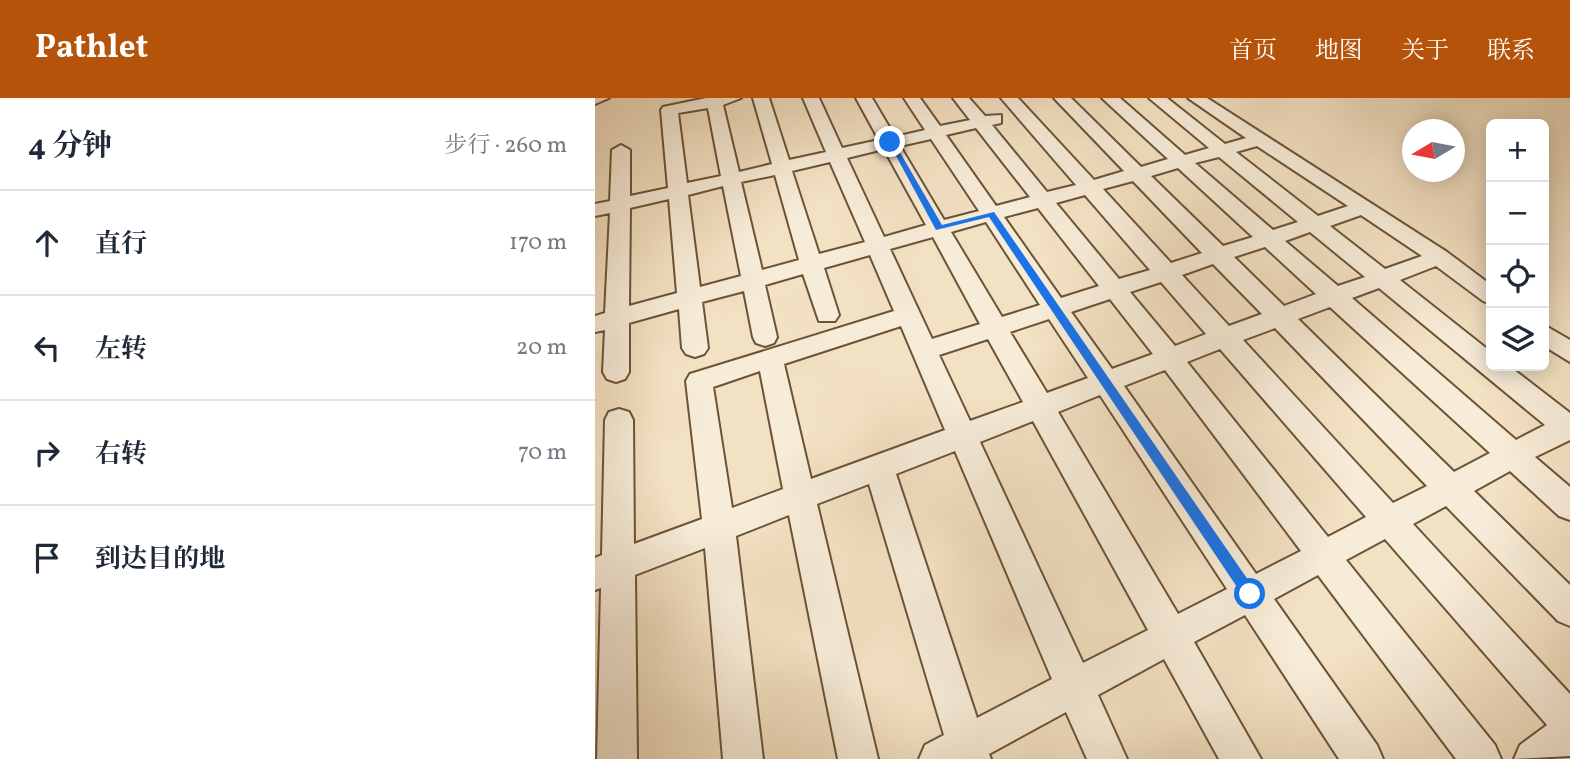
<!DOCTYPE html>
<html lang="zh">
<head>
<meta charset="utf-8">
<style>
  :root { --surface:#fff; --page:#f6f6f7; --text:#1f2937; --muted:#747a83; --line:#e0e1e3; --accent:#b45309 }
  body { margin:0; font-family:Vollkorn,"Noto Serif SC",serif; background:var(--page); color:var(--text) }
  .controls { position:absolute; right:21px; top:21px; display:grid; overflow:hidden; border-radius:10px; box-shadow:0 4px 18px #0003 }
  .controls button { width:63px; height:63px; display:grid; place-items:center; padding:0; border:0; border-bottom:2px solid var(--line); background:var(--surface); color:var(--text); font:35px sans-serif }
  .compass { position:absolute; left:807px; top:21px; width:63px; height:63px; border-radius:50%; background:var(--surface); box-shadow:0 4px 18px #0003; rotate:260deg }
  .stop { position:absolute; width:21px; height:21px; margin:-16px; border:5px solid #1a73e8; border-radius:50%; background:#fff }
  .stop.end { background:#1a73e8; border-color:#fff; box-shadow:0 2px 7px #0008 }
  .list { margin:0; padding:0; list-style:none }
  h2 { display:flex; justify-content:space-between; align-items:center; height:91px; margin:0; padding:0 28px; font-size:30px }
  h2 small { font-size:23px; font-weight:400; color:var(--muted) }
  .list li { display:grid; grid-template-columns:46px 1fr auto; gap:21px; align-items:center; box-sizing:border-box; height:105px; padding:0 28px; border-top:2px solid var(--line) }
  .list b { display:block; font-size:26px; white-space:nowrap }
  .list em { font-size:23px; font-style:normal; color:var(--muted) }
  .icon { flex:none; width:38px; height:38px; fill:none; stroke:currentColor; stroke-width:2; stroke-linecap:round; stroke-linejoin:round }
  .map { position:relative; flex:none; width:975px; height:661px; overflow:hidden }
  header { display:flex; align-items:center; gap:42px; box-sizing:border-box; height:98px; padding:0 35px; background:var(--accent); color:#fff }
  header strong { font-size:33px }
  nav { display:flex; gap:38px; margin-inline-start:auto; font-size:24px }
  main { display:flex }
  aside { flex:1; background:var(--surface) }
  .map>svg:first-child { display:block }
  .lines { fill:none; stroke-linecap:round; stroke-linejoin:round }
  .minor-casing { stroke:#6c5336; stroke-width:4 }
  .minor { fill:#f7ecd8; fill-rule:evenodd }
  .route { fill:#1a73e8 }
</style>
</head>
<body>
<header>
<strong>Pathlet</strong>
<nav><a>首页</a><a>地图</a><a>关于</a><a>联系</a></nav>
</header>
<main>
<aside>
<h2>4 分钟<small>步行 · 260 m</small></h2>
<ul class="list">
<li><svg class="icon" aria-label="ahead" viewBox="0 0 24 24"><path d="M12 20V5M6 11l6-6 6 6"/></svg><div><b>直行</b></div><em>170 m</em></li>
<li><svg class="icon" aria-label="left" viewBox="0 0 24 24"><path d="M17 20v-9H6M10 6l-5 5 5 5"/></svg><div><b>左转</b></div><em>20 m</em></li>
<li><svg class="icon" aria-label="right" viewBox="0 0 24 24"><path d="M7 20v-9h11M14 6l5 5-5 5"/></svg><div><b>右转</b></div><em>70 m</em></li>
<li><svg class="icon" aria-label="arrive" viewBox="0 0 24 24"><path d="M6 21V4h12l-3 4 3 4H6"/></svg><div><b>到达目的地</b></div></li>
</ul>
</aside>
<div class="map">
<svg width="975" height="661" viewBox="0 0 975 661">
  <rect width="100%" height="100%" fill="#f3e1c3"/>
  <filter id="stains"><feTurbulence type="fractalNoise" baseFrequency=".00286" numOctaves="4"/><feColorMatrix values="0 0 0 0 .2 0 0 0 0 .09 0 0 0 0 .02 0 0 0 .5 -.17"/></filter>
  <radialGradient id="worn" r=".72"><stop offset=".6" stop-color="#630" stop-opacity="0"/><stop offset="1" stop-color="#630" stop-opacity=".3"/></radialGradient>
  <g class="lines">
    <g class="minor-casing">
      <path id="minor" d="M0 0H14L0 6Z
        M111 0H146L128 7 144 74 177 66 158 0H174L194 62 231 54 208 0H224L247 50 284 42 261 0H277L300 39 330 32 309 0H325L345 28 375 22 358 0H374L390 18 406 17V25L397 27 452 94 481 87 406 0H423L499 82 529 73 459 0H476L546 69 573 61 507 0H525L590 57 614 50 554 0H572L630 46 651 40 593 0H612L852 154 896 187V206L888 203 841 168 805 182 896 254V268H914L975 315V342L940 359 975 389V422L964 418 915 373 879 393 975 487V528L963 523 851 408 818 426 975 596V658L919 661 925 647 952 627 790 441 751 462 900 647 906 661H861L723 477 679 501 782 647 788 661H744L650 517 599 544 666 661H624L569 561 503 597 532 661H492L471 614 394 656 396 661H324L330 647 349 637 274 386 222 406 283 661H243L194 417 141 438 168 661H128L110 450 40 477 42 661H2L6 490 0 492V460L7 457 10 322 14 314 24 311 34 314 38 322 39 446 107 421 91 283 95 276 299 213 275 157 229 170 244 217 240 223H224L208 176 170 187 182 239 179 245 170 248 161 245 158 239 149 193 107 204 113 250 109 256 100 259 91 256 87 250 84 211 34 225V274L30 281 21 284 12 281 8 274 10 232 0 234V218L10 215 15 115 0 118V106L15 103 17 52 26 47 35 52V98L73 90 66 12 68 9ZM113 10 126 78 92 85 83 15ZM381 30 435 99 401 108 351 37ZM336 41 384 113 349 122 305 48ZM662 48 753 108 723 118 641 54ZM289 51 331 127 289 139 252 60ZM624 59 703 124 678 132 600 65ZM235 64 270 144 224 156 197 73ZM583 70 658 139 628 148 556 78ZM180 77 204 162 167 172 146 84ZM538 83 607 155 576 165 508 91ZM128 88 146 178 105 189 93 97ZM490 97 555 172 524 181 461 105ZM74 101 82 195 34 208 35 110ZM443 110 504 188 466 200 409 119ZM766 117 827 158 790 171 735 128ZM391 124 445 207 407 219 356 134ZM715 134 770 179 743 188 690 143ZM338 139 385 226 337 241 295 151ZM670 149 721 196 689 208 639 159ZM618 166 667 216 634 228 587 177ZM566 184 611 236 580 248 535 194ZM784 190 950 327 921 342 757 200ZM515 201 558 256 517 271 476 214ZM735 209 895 355 859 374 703 221ZM454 221 493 280 452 295 415 234ZM306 228 350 332 216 381 189 266ZM680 230 832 388 798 405 648 242ZM393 241 428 304 375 323 344 257ZM625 251 771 419 733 439 592 264ZM570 272 706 453 661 476 529 288ZM165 273 188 391 137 410 118 289ZM505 297 632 491 583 516 463 314ZM438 323 553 532 488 565 385 344ZM360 353 457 581 382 620 301 376Z
        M949 227 975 242V264L949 248Z"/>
    </g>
    <use href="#minor" class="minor"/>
  </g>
  <path class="route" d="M293 43 299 44 347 127 399 114 660 492V501H650L394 119 341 132Z"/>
  <rect width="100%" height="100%" filter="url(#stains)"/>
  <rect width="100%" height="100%" fill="url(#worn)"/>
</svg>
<div class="controls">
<button>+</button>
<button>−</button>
<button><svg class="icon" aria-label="locate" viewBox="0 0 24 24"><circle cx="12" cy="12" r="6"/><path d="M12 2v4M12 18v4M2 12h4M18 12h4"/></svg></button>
<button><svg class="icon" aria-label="layers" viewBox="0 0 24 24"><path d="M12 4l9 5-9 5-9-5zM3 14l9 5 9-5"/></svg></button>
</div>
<svg class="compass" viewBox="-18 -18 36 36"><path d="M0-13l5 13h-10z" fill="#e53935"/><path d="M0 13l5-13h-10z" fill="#747a83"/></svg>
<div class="stop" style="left:655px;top:496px"></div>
<div class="stop end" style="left:295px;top:44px"></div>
</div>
</main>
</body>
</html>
